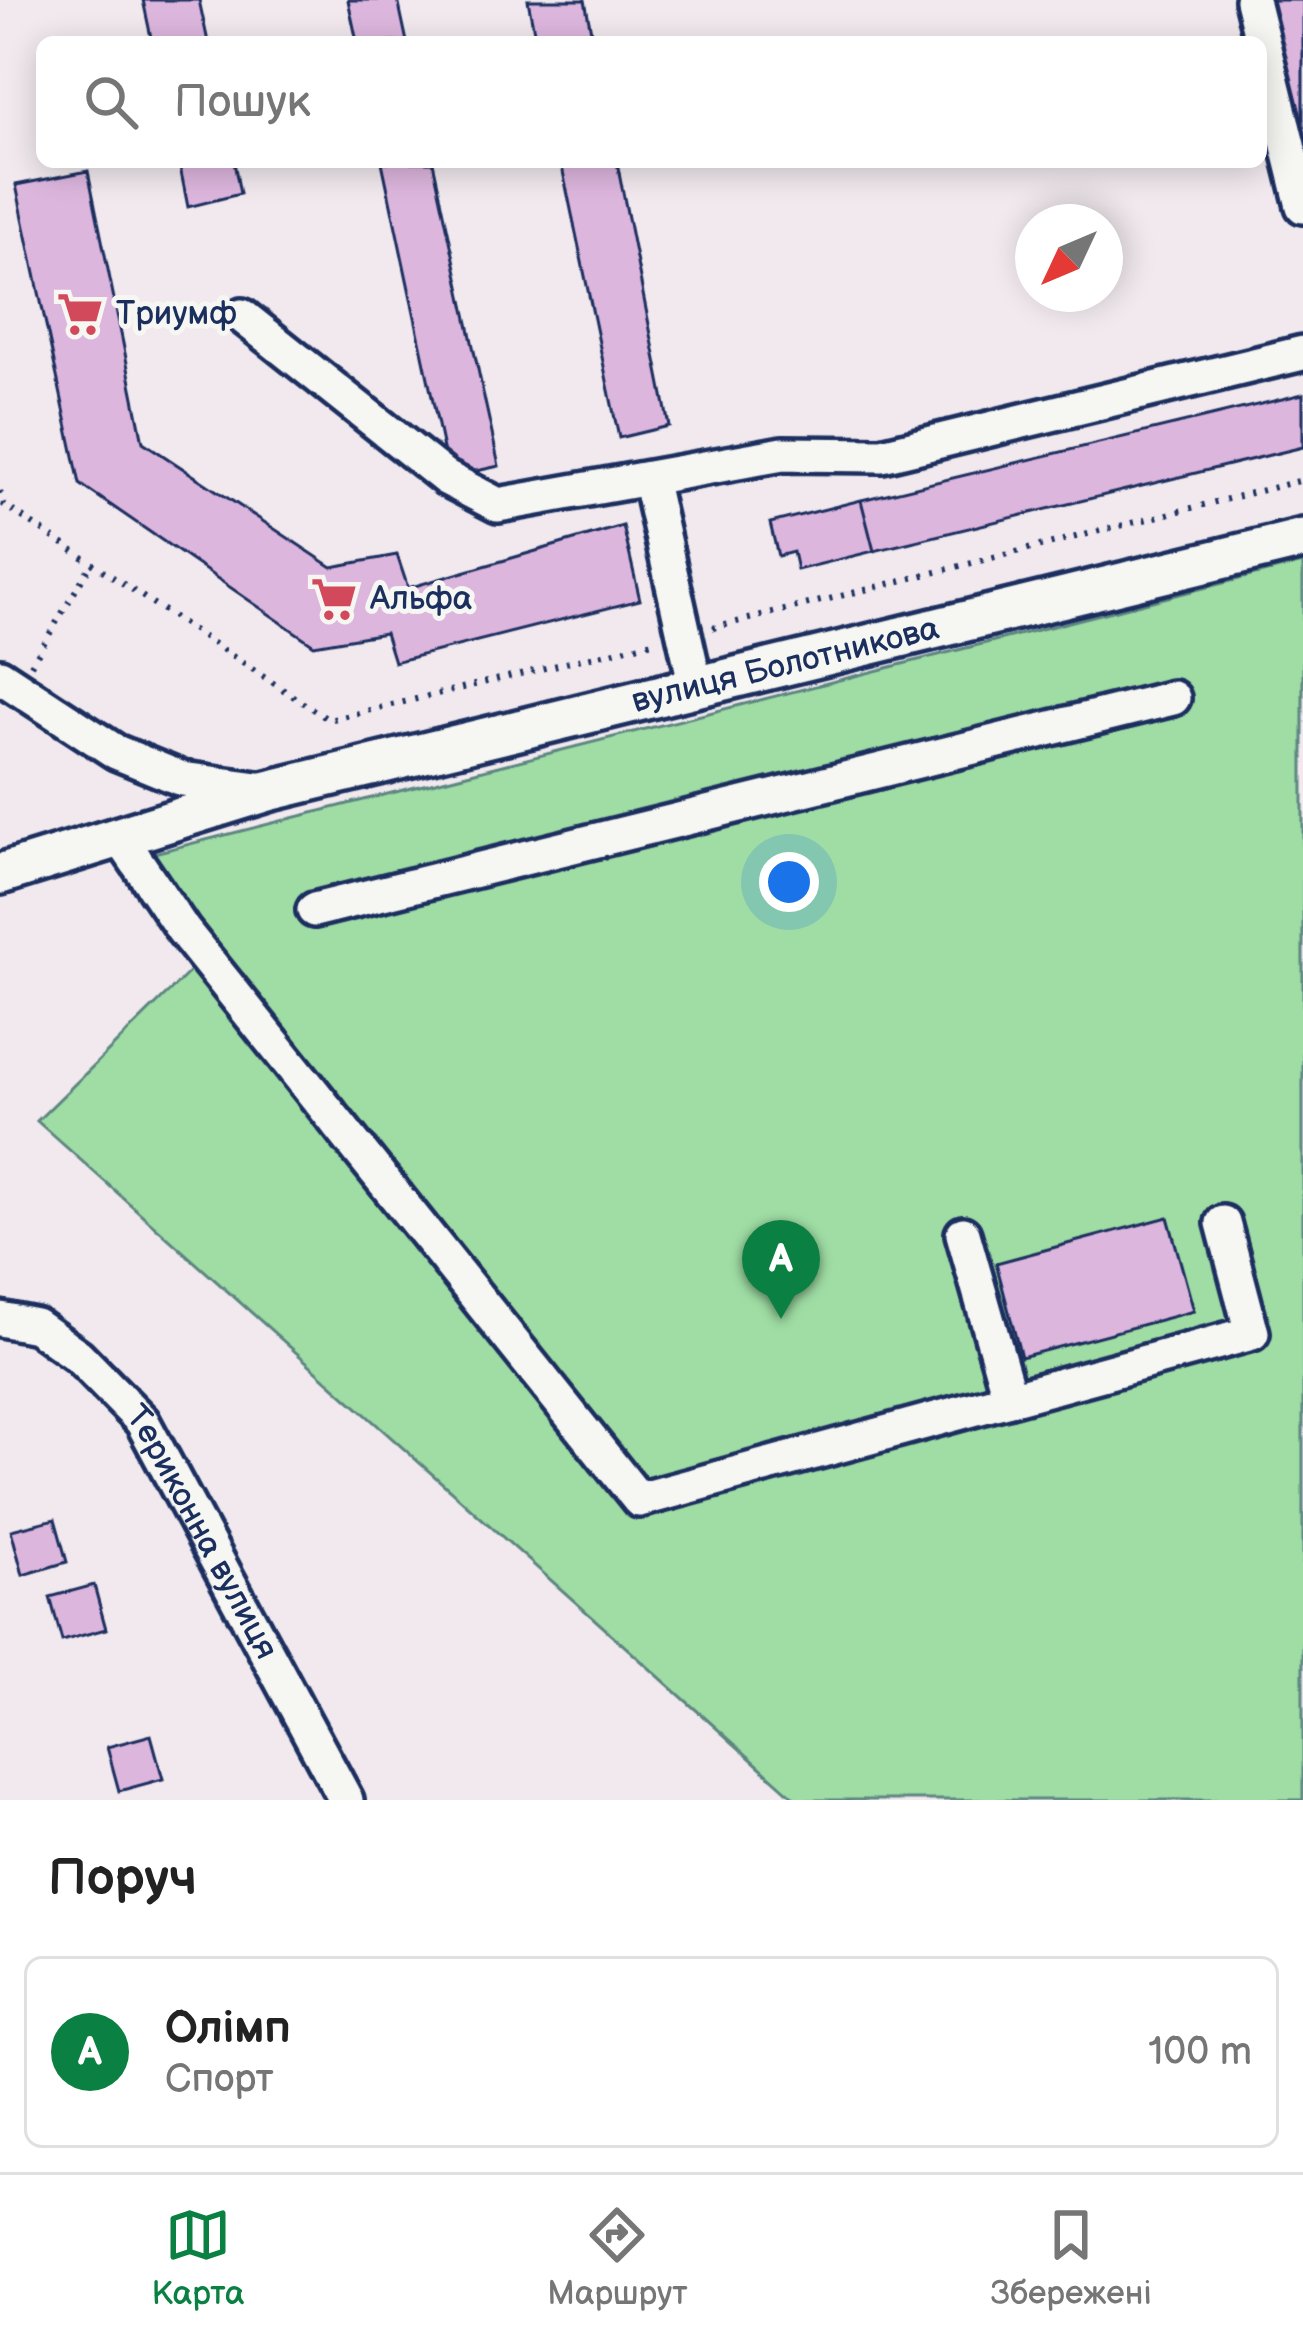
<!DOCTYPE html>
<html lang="uk">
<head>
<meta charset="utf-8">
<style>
  :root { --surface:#fff; --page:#f2f2f2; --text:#222; --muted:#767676; --line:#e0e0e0; --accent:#0b8043 }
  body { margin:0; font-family:"Balsamiq Sans",sans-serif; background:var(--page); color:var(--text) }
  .compass { position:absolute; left:1015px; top:204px; width:108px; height:108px; border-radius:50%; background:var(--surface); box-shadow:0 6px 30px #0003; rotate:226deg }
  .you { position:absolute; left:789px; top:882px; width:42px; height:42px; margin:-30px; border:9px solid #fff; border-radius:50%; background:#1a73e8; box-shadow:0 0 0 18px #1a73e833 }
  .badge { display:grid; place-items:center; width:78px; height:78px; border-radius:50%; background:var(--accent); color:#fff; font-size:39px; font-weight:700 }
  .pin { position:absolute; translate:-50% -99px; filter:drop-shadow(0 3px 6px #0008) }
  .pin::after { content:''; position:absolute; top:63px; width:42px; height:36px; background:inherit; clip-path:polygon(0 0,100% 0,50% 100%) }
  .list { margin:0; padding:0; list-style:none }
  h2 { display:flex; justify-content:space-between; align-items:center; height:156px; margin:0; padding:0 48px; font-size:51px }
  h2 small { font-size:39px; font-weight:400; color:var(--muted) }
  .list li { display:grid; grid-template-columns:78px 1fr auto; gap:36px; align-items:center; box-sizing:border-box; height:192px; margin:0 24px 24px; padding:0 24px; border:3px solid var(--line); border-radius:18px }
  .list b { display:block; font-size:45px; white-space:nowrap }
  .list p { margin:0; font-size:39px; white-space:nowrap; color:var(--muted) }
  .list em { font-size:39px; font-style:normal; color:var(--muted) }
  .icon { flex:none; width:66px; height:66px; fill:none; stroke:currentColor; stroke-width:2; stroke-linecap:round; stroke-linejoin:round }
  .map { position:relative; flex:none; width:1303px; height:1800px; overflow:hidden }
  .search { position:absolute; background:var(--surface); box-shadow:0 6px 30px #0003; left:36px; right:36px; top:36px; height:132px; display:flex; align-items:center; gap:30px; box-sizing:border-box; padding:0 42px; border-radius:18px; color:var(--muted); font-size:45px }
  .sheet { height:372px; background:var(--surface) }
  nav { display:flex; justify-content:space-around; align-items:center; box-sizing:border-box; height:168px; border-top:3px solid var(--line); background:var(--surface); font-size:33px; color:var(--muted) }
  nav a { display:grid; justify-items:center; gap:6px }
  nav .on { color:var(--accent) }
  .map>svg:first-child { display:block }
  .green { fill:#9fdda4; stroke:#5d8681; stroke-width:3 }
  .building { fill:#ddb6de; stroke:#1b2f5e; stroke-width:3 }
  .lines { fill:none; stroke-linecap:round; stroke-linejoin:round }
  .minor-casing { stroke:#1b2f5e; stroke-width:42 }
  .major-casing { stroke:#1b2f5e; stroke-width:48 }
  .path { stroke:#1b2f5e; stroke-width:6; stroke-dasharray:3 9; stroke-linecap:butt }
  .minor { stroke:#f6f6f2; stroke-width:33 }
  .major { stroke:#f6f6f2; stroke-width:39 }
  .labels { text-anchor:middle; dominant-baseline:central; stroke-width:10; stroke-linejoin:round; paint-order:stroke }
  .poi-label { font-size:33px; fill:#1b2f5e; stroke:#f6f6f2; text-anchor:start }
  .street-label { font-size:33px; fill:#1b2f5e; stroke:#f6f6f2 }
</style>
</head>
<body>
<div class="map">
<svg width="1303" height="1800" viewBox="0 0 1303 1800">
  <rect width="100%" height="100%" fill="#f1e9ee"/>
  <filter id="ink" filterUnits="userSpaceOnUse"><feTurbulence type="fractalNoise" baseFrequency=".00833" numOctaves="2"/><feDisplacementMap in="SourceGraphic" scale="24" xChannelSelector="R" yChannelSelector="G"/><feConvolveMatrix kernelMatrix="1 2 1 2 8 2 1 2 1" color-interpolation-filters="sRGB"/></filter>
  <g filter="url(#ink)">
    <path class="green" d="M1303 563V1800H797L37 1121 212 950 171 899 154 853Z"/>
    <path class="building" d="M143 0H199L208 42H152Z
      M348 0H398L407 42H357Z
      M528 0H585L593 42H536Z
      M1260 0H1303V170Z
      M179 162H234L240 194 188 207Z
      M382 162H433L499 466 449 477Z
      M561 162H617L669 426 619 438Z
      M88 171 143 442 332 567 397 555 408 588 623 526 640 600 394 662 385 633 314 645 80 484 16 185Z
      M1303 394V447L874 551 861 500Z
      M861 500 874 551 797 570 793 552 778 556 770 523Z
      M1168 1217 1194 1311 1021 1357 996 1263Z
      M55 1519 67 1562 23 1575 11 1530Z
      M94 1585 106 1629 62 1641 50 1597Z
      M151 1735 163 1779 119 1791 107 1747Z"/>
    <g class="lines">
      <g class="minor-casing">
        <g id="minor">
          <path d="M1252 0 1303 206"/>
          <path d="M242 316 446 478 498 505 783 454 882 455 1303 353"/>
          <path d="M650 482 696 687"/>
          <path d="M0 676 116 752 182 779 266 790"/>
          <path d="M120 837 183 930 639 1500 1252 1333 1223 1223"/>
          <path d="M314 910 1173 698"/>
          <path d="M963 1234 1010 1399"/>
          <path id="s1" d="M0 1319 36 1326 78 1356 142 1421 346 1800"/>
        </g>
      </g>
      <g class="major-casing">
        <g id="major">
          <path id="s2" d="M0 874 268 791 1303 539"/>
        </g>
      </g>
      <path class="path" d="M0 491 4 505 329 720 653 642
        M713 628 1303 480
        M31 665 92 563"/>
      <use href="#minor" class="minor"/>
      <use href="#major" class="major"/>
    </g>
  </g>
  <defs>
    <g id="supermarket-bare" transform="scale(3.6)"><path d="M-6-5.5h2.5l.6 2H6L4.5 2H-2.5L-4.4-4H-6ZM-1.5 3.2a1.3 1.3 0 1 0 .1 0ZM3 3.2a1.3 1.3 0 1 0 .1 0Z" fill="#d1495b" stroke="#f6f6f2" stroke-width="2.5" paint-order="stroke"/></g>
  </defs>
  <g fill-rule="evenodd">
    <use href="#supermarket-bare" x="80" y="314"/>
    <use href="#supermarket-bare" x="334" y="599"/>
  </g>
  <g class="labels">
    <g class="poi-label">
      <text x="116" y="314">Триумф</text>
      <text x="370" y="599">Альфа</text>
    </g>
    <g class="street-label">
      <text stroke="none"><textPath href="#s2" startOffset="813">вулиця Болотникова</textPath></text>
      <text stroke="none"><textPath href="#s1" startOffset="306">Териконна вулиця</textPath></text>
    </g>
  </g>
</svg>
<svg class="compass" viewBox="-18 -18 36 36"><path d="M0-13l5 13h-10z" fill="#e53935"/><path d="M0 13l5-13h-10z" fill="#767676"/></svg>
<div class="you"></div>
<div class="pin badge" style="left:781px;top:1319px">A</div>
<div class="search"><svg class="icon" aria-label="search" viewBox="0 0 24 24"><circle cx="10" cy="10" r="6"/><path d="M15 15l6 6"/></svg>Пошук</div>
</div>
<section class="sheet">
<h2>Поруч<small></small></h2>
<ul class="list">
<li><span class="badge">A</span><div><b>Олімп</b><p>Спорт</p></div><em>100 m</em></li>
</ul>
</section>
<nav>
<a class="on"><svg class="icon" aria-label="map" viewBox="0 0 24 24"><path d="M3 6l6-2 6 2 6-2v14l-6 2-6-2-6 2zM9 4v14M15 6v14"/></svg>Карта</a>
<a><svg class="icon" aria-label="directions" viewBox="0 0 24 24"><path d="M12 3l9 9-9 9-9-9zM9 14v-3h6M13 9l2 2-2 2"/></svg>Маршрут</a>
<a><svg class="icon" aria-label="saved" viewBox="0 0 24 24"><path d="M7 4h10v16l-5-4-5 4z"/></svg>Збережені</a>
</nav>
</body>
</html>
